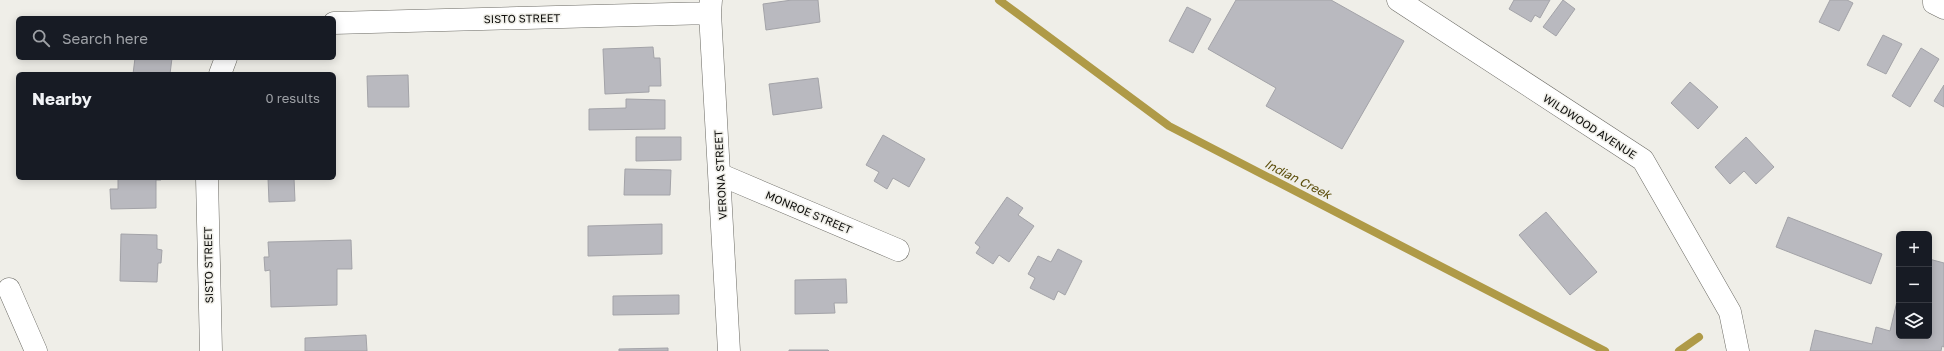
<!DOCTYPE html>
<html lang="en">
<head>
<meta charset="utf-8">
<style>
  :root { --surface:#171b24; --page:#20242c; --text:#f1f3f6; --muted:#9ea1a6; --line:#363941 }
  body { margin:0; font-family:"Golos Text",sans-serif; background:var(--page); color:var(--text) }
  .controls { position:absolute; right:12px; bottom:12px; display:grid; overflow:hidden; border-radius:6px; box-shadow:0 2px 10px #0003 }
  .controls button { width:36px; height:36px; display:grid; place-items:center; padding:0; border:0; border-bottom:1px solid var(--line); background:var(--surface); color:var(--text); font:20px sans-serif }
  .list { margin:0; padding:0; list-style:none }
  h2 { display:flex; justify-content:space-between; align-items:center; height:52px; margin:0; padding:0 16px; font-size:17px }
  h2 small { font-size:13px; font-weight:400; color:var(--muted) }
  .icon { flex:none; width:22px; height:22px; fill:none; stroke:currentColor; stroke-width:2; stroke-linecap:round; stroke-linejoin:round }
  .map { position:relative; flex:none; width:1944px; height:351px; overflow:hidden }
  .search { position:absolute; background:var(--surface); box-shadow:0 2px 10px #0003; left:16px; top:16px; width:320px; height:44px; display:flex; align-items:center; gap:10px; box-sizing:border-box; padding:0 14px; border-radius:6px; color:var(--muted); font-size:15px }
  .panel { position:absolute; background:var(--surface); box-shadow:0 2px 10px #0003; left:16px; top:72px; width:320px; height:108px; border-radius:6px }
  .map>svg:first-child { display:block }
  .lines { fill:none; stroke-linecap:round; stroke-linejoin:round }
  .stream { stroke:#af9a47; stroke-width:8 }
  .building { fill:#b9b9bf; stroke:#a3a3a8 }
  .minor-casing { stroke:#6c6b65; stroke-width:23 }
  .minor { stroke:#fff; stroke-width:22 }
  .labels { text-anchor:middle; dominant-baseline:central; stroke-width:3; stroke-linejoin:round; paint-order:stroke }
  .street-label { font-size:11px; fill:#0d0d0b; stroke:#efeee8 }
  .water-label { font-size:12px; font-style:italic; fill:#5b4d0b; stroke:#efeee8 }
</style>
</head>
<body>
<div class="map">
<svg width="1944" height="351" viewBox="0 0 1944 351">
  <rect width="100%" height="100%" fill="#efeee8"/>
  <g class="lines">
    <path class="stream" d="M999 0 1169 126 1605 351
      M1679 351 1699 337"/>
  </g>
  <path class="building" d="M792 0H818L820 22 766 30 763 4Z
    M1236 0H1331L1404 41 1342 149 1266 106 1276 88 1208 49Z
    M1514 0H1550L1540 18 1535 15 1531 22 1509 9Z
    M1563 0 1575 9 1556 36 1543 27Z
    M1830 0H1847L1853 3 1839 31 1819 22Z
    M1187 7 1211 19 1193 53 1169 41Z
    M1883 35 1902 44 1886 74 1867 65Z
    M653 47 654 58H660L661 86H649V92L605 94 603 49Z
    M1921 48 1939 59 1910 107 1892 96Z
    M135 58H172L170 74H133Z
    M408 75 409 107H368L367 76Z
    M818 78 822 108 773 115 769 84Z
    M1690 82 1718 107 1698 129 1671 103Z
    M1944 85V107L1934 101Z
    M626 99 665 100V129L589 130V109L626 108Z
    M883 135 925 159 909 187 893 178 887 189 874 181 879 172 866 165Z
    M636 137H681V160L636 161Z
    M1746 137 1774 167 1756 184 1744 171 1730 184 1715 167Z
    M625 169 671 170 670 195H624Z
    M118 178H161V180H156V208L111 209 110 189H118Z
    M268 178H294L295 201 269 202Z
    M1007 197 1023 208 1018 215 1034 226 1009 262 999 255 993 264 976 253 980 247 975 243Z
    M1546 212 1597 272 1570 295 1519 235Z
    M1788 217 1882 254 1871 284 1776 247Z
    M662 224V254L588 256V226Z
    M121 234 157 235V249L162 250 161 263H158L157 282 120 281Z
    M351 240 352 269H337V305L271 307 270 270 265 271 264 257H269L268 242Z
    M1058 249 1082 261 1065 295 1058 291 1054 300 1030 288 1035 278 1028 274 1038 256 1051 262Z
    M1929 259 1944 263V347L1942 346 1941 351H1810L1815 330 1872 344 1876 327 1890 331 1899 293V336H1929Z
    M846 279 847 303H834L835 313 795 314V280Z
    M679 295V314L613 315V296Z
    M366 335 367 351H305V338Z
    M668 348V351H619V349Z
    M789 350H828L829 351H789Z"/>
  <g class="lines">
    <g class="minor-casing">
      <path id="minor" d="M711 0 710 13 729 351
        M1398 0 1643 160 1730 312 1738 351
        M1934 0V3L1944 8
        M334 23 710 13
        M220 74 226 58
        M721 175 898 250
        M207 178 211 351
        M9 289 36 351"/>
    </g>
    <use href="#minor" class="minor"/>
  </g>
  <g class="labels">
    <g class="street-label">
      <text transform="translate(522 18) rotate(-1)">SISTO STREET</text>
      <text transform="translate(1590 126) rotate(33)">WILDWOOD AVENUE</text>
      <text transform="translate(720 175) rotate(-93)">VERONA STREET</text>
      <text transform="translate(809 212) rotate(23)">MONROE STREET</text>
      <text transform="translate(208 265) rotate(-91)">SISTO STREET</text>
    </g>
    <g class="water-label">
      <text transform="translate(1298 179) rotate(27)">Indian Creek</text>
    </g>
  </g>
</svg>
<div class="controls">
<button>+</button>
<button>−</button>
<button><svg class="icon" aria-label="layers" viewBox="0 0 24 24"><path d="M12 4l9 5-9 5-9-5zM3 14l9 5 9-5"/></svg></button>
</div>
<div class="search"><svg class="icon" aria-label="search" viewBox="0 0 24 24"><circle cx="10" cy="10" r="6"/><path d="M15 15l6 6"/></svg>Search here</div>
<section class="panel">
<h2>Nearby<small>0 results</small></h2>
<ul class="list">
</ul>
</section>
</div>
</body>
</html>
